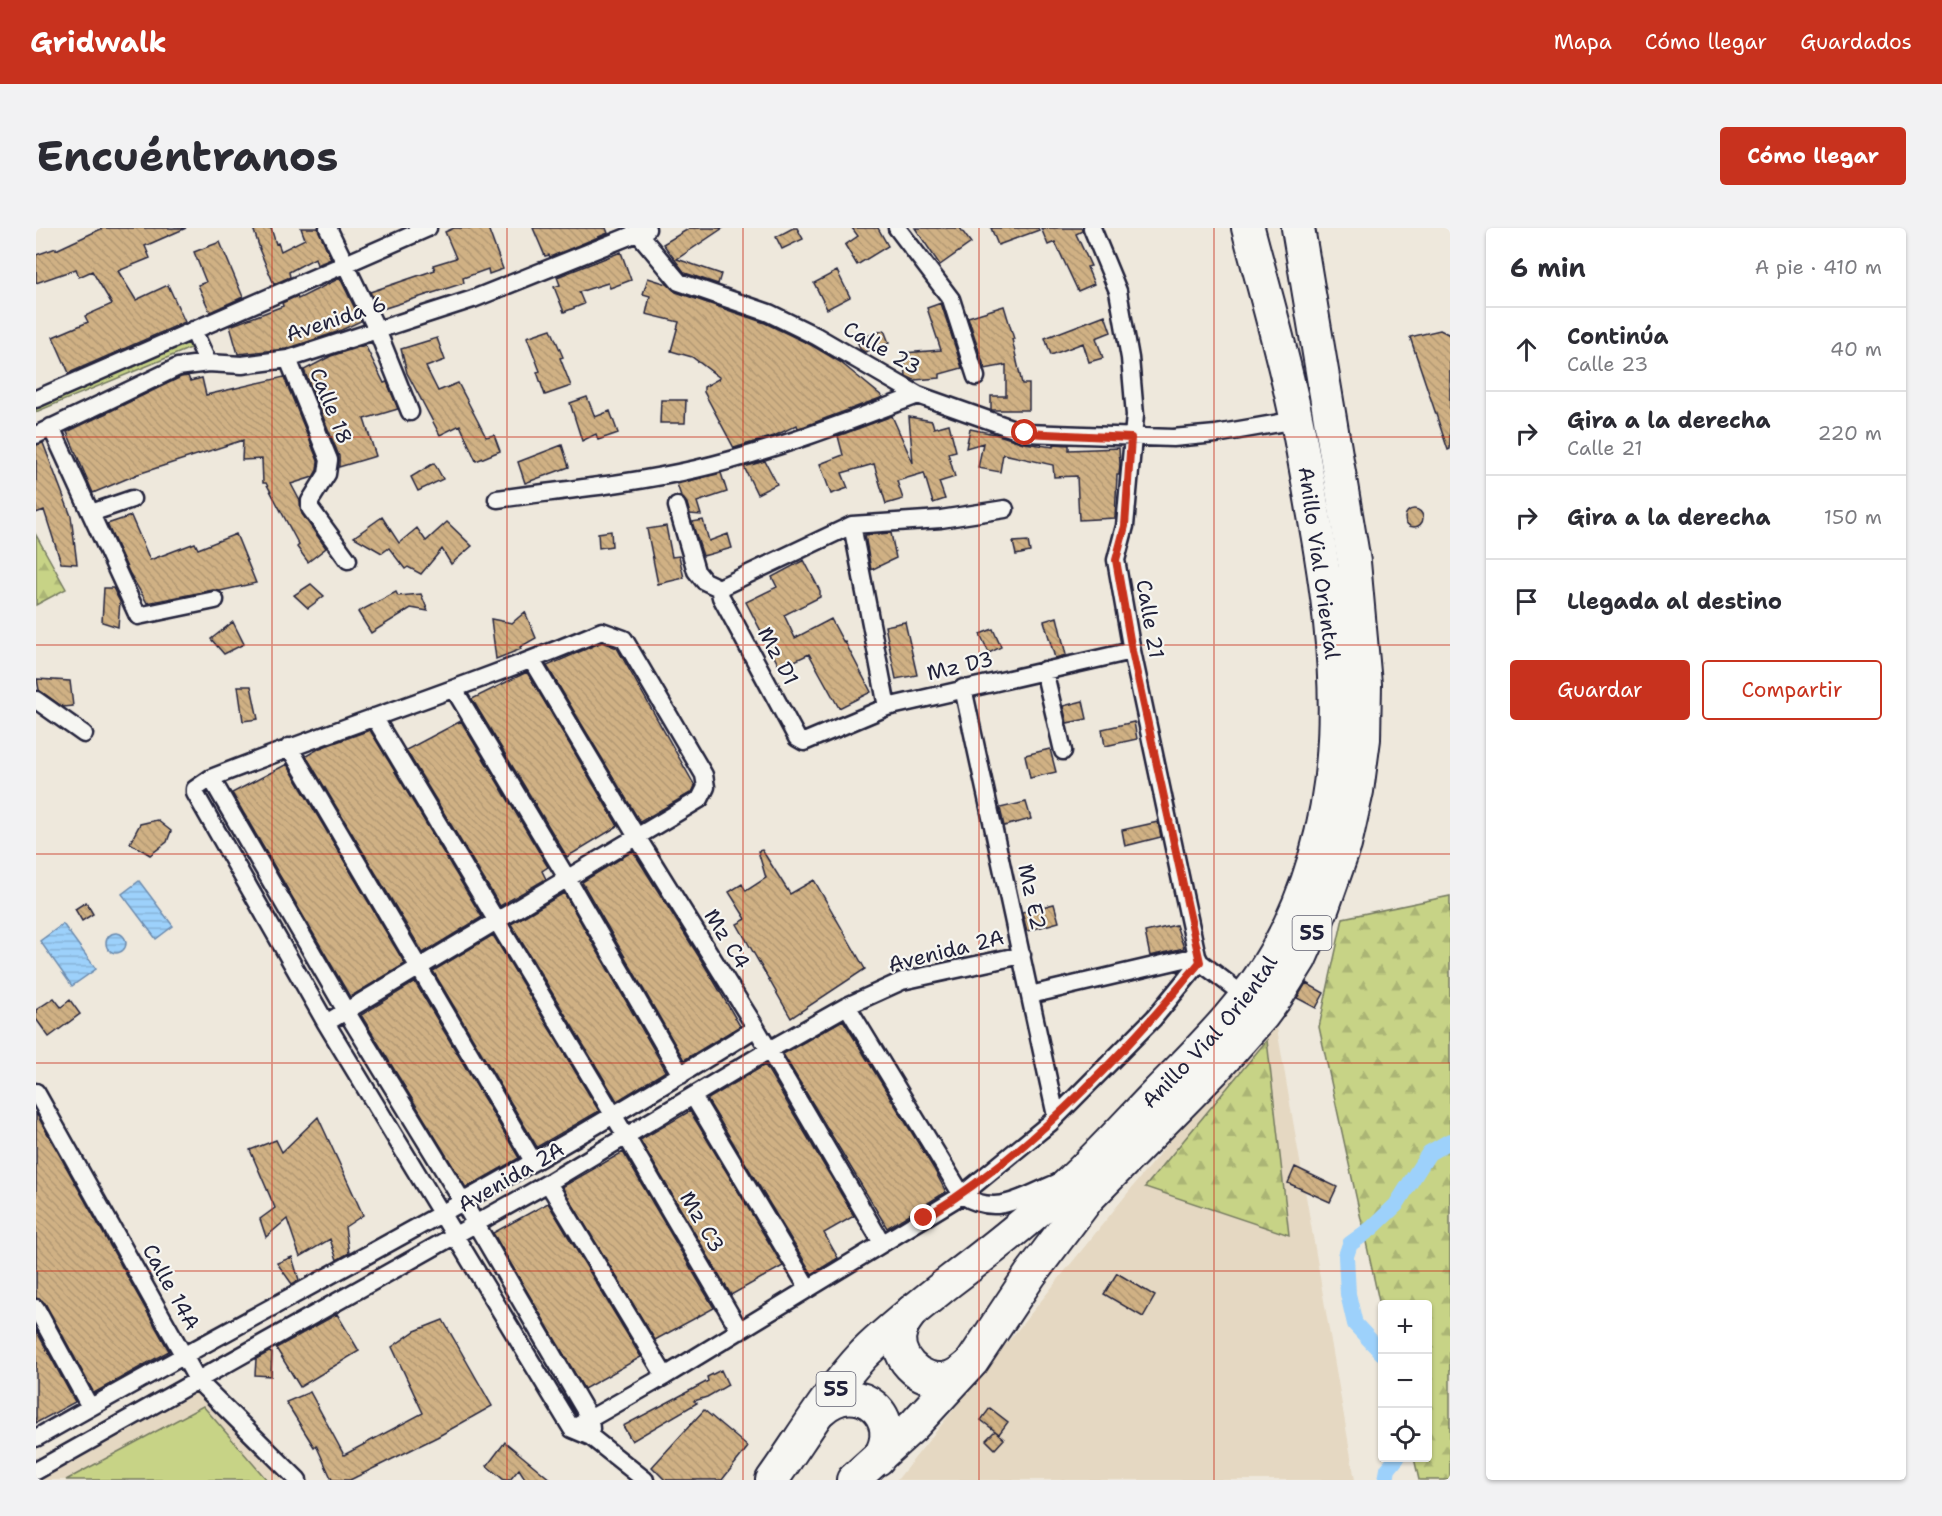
<!DOCTYPE html>
<html lang="es">
<head>
<meta charset="utf-8">
<style>
  :root { --surface:#fff; --page:#f2f2f3; --text:#2b2b33; --muted:#7c7c81; --line:#e1e1e2; --accent:#c8321e }
  body { margin:0; font-family:"Shantell Sans",sans-serif; background:var(--page); color:var(--text) }
  .controls { position:absolute; right:18px; bottom:18px; display:grid; overflow:hidden; border-radius:6px; box-shadow:0 2px 4px #0004 }
  .controls button { width:54px; height:54px; display:grid; place-items:center; padding:0; border:0; border-bottom:2px solid var(--line); background:var(--surface); color:var(--text); font:30px sans-serif }
  .stop { position:absolute; width:18px; height:18px; margin:-14px; border:4px solid #c8321e; border-radius:50%; background:#fff }
  .stop.end { background:#c8321e; border-color:#fff; box-shadow:0 2px 6px #0008 }
  .list { margin:0; padding:0; list-style:none }
  h2 { display:flex; justify-content:space-between; align-items:center; height:78px; margin:0; padding:0 24px; font-size:26px }
  h2 small { font-size:20px; font-weight:400; color:var(--muted) }
  .list li { display:grid; grid-template-columns:39px 1fr auto; gap:18px; align-items:center; box-sizing:border-box; height:84px; padding:0 24px; border-top:2px solid var(--line) }
  .list b { display:block; font-size:22px; white-space:nowrap }
  .list p { margin:0; font-size:20px; white-space:nowrap; color:var(--muted) }
  .list em { font-size:20px; font-style:normal; color:var(--muted) }
  .actions { display:flex; gap:12px; padding:18px 24px }
  .actions a { flex:1; padding:14px 0; border:2px solid var(--accent); border-radius:6px; text-align:center; font-size:21px; color:var(--accent) }
  .actions .main { background:var(--accent); color:#fff }
  .icon { flex:none; width:33px; height:33px; fill:none; stroke:currentColor; stroke-width:2; stroke-linecap:round; stroke-linejoin:round }
  .map { position:relative; flex:none; width:1414px; height:1252px; overflow:hidden; border-radius:6px }
  header { display:flex; align-items:center; gap:36px; box-sizing:border-box; height:84px; padding:0 30px; background:var(--accent); color:#fff }
  header strong { font-size:28px }
  nav { display:flex; gap:33px; margin-inline-start:auto; font-size:21px }
  .intro { display:flex; align-items:center; justify-content:space-between; box-sizing:border-box; height:144px; padding:0 36px }
  h1 { margin:0; font-size:42px }
  .button { padding:15px 27px; border-radius:6px; background:var(--accent); color:#fff; font-size:21px; font-weight:700 }
  main { display:flex; gap:36px; padding:0 36px }
  aside { flex:1; background:var(--surface); border-radius:6px; box-shadow:0 2px 4px #0004 }
  .map>svg:first-child { display:block }
  .built { fill:#e5d8c2 }
  .grass { fill:url(#grass-tufts); stroke:#747a60; stroke-width:1.5 }
  .forest { fill:url(#forest-firs); stroke:#747a60; stroke-width:1.5 }
  .park { fill:#c7d386; stroke:#747a60; stroke-width:1.5 }
  .water { fill:url(#water-rules); stroke:#6c8bae; stroke-width:1.5 }
  .lines { fill:none; stroke-linecap:round; stroke-linejoin:round }
  .canal { stroke:#9dd1fb; stroke-width:16 }
  .building { fill:url(#building-back-hatch); stroke:#22223b; stroke-width:1.5 }
  .street-casing { stroke:#22223b; stroke-width:21 }
  .highway-casing { stroke:#22223b; stroke-width:36 }
  .street { stroke:#f6f6f2; stroke-width:16 }
  .highway { stroke:#f6f6f2; stroke-width:32 }
  .route { stroke:#c8321e; stroke-width:8 }
  .grid { fill:none; stroke:#c8321e; stroke-width:1.5; stroke-opacity:0.55 }
  .labels { text-anchor:middle; dominant-baseline:central; stroke-width:4.5; stroke-linejoin:round; paint-order:stroke }
  .shield { fill:#f6f6f2; stroke:#626272; stroke-width:1.5 }
  .shield-label { font-size:20px; font-weight:bold; fill:#22223b }
  .street-label { font-size:21px; fill:#22223b; stroke:#f6f6f2 }
</style>
</head>
<body>
<header>
<strong>Gridwalk</strong>
<nav><a>Mapa</a><a>Cómo llegar</a><a>Guardados</a></nav>
</header>
<div class="intro"><h1>Encuéntranos</h1><a class="button">Cómo llegar</a></div>
<main>
<div class="map">
<svg width="1414" height="1252" viewBox="0 0 1414 1252">
  <defs>
    <pattern id="grass-tufts" width="24" height="20" patternUnits="userSpaceOnUse" patternTransform="scale(1.5)"><rect width="24" height="20" fill="#c7d386"/><path d="M3 7l-1-3M5 7V3M7 7l1-3M15 17l-1-3M17 17v-4M19 17l1-3" fill="none" stroke="#abb575"/></pattern>
    <pattern id="forest-firs" width="22" height="20" patternUnits="userSpaceOnUse" patternTransform="scale(1.5)"><rect width="22" height="20" fill="#c7d386"/><path d="M5 1l3.5 6h-7zM16 11l3.5 6h-7z" fill="#abb575"/></pattern>
    <pattern id="water-rules" width="6" height="5" patternUnits="userSpaceOnUse" patternTransform="scale(1.5)"><rect width="6" height="5" fill="#9dd1fb"/><path d="M0 2.5h6" fill="none" stroke="#87b3d8"/></pattern>
    <pattern id="building-back-hatch" width="6" height="6" patternUnits="userSpaceOnUse" patternTransform="scale(1.5)"><rect width="6" height="6" fill="#d0b184"/><path d="M-1 5l2 2M0 0l6 6M5-1l2 2" fill="none" stroke="#b29873"/></pattern>
  </defs>
  <rect width="100%" height="100%" fill="#eee8dc"/>
  <filter id="ink" filterUnits="userSpaceOnUse"><feTurbulence type="fractalNoise" baseFrequency=".0167" numOctaves="2"/><feDisplacementMap in="SourceGraphic" scale="12" xChannelSelector="R" yChannelSelector="G"/><feConvolveMatrix kernelMatrix="1 2 1 2 8 2 1 2 1" color-interpolation-filters="sRGB"/></filter>
  <g filter="url(#ink)">
    <path class="built" d="M1238 783 1319 1252H861Z
      M161 1162 251 1252H0V1251Z"/>
    <path class="grass" d="M153 110 157 119 0 184V172Z"/>
    <path class="forest" d="M0 307 30 361 0 377Z
      M1414 668V1252H1383L1378 1230H1392V1076H1346V1087L1283 799 1307 690Z
      M1231 812 1253 1007 1109 959Z"/>
    <path class="park" d="M167 1178 231 1252H30Z"/>
    <path class="water" d="M103 653 137 698 120 711 86 666Z
      M27 696 60 741 36 758 4 713Z
      M70 715a10 10 0 1 1 20 0a10 10 0 1 1-20 0Z"/>
    <g class="lines">
      <path class="canal" d="M1346 1125 1319 1096 1312 1066 1310 1028 1314 1016 1336 1000 1360 977 1393 925 1414 913
        M1350 1252 1352 1241 1361 1230"/>
    </g>
    <path class="building" d="M67 0H150L109 18 114 30 82 43 100 72 132 57 149 94 33 145 17 109 52 94 49 88 76 76 56 43 43 49 40 41 0 55V27L20 20V22Z
      M217 0H235L240 16 242 15 245 23 269 11 265 0H282L295 31 281 37 279 30 253 44 254 49 238 56 223 21H224Z
      M418 0H452L467 41 453 46 452 41 427 50 428 55 343 82 334 64 399 42 397 37 420 30 409 4Z
      M497 0H570L572 5 514 29 513 27 509 28Z
      M654 0H687L641 31 685 46 682 56 649 45 627 16Z
      M757 0H761L767 11 746 21 740 9Z
      M816 0H842L852 18 821 37 809 17 822 8Z
      M879 0H924L935 15 904 37Z
      M955 0H1002L1003 2 962 17Z
      M1005 0H1046V3L1040 6 1055 38 1051 39 1058 56 1042 63 1019 14 1012 17Z
      M184 14 207 69 174 84 162 57 170 54 158 24Z
      M585 24 595 52 574 60 572 55 543 64 548 76 528 84 518 59 524 57 521 49Z
      M801 43 814 69 791 81 778 55Z
      M304 50 325 93 301 104 250 121 202 126 194 98 247 78 246 75 261 68 262 71Z
      M612 50 631 56 640 64 729 95 775 117 804 134 847 169 769 198 762 200 761 197 738 208 698 220 668 164V159L684 150 656 129 635 123 643 94 610 86 614 68 607 66Z
      M905 75 926 140 904 146V150L878 152 870 148 868 125 905 122 891 80Z
      M968 78 978 111H976L986 156H993V182H955V168H970V137L949 141 932 89Z
      M1069 87 1075 104 1060 110 1067 130 1053 134 1047 115 1015 127 1009 110Z
      M515 101 527 129 524 130 535 158 509 167 501 144 504 143 491 109Z
      M848 102 853 115 829 124 824 121 821 112Z
      M1404 102 1414 107V221L1412 222 1374 109Z
      M401 110 409 132 390 139 402 163 422 155 450 209 458 207 464 223 440 233 424 197 404 207 371 145 365 121Z
      M329 117 348 155 351 154 362 181 328 191 340 228 303 239V228L268 142 295 128Z
      M152 148 154 153 166 150 170 167 248 149 282 233 281 242 277 249 255 256 264 273 266 286 290 320 272 334 261 319 263 317 230 255H227L226 231 206 232 207 212 102 246 57 265 31 204 145 149Z
      M551 169 559 189 574 183 582 205 562 212 560 206 546 213 534 175Z
      M625 172H650L649 195H624Z
      M856 188 877 235 873 189 896 193 898 200 913 196 920 223 912 225 919 249 903 254 909 271 897 275 888 245 861 253 867 271 850 276 838 236 806 245 812 260 795 266 784 236 807 227 802 208Z
      M934 201 959 206 988 215 1017 219V216L1033 217V222L1083 220 1084 236 1083 247H1081L1079 290 1043 292 1041 248 1018 249 1017 237 967 226 964 244 942 240 947 215 930 220Z
      M7 215 35 288 41 336 25 335 8 282 0 285V217Z
      M526 217 533 239 489 255 482 234Z
      M729 233 741 256 721 266 708 239Z
      M398 235 407 251 382 263 375 249Z
      M685 245 691 264 661 274 665 287 654 286 651 275 645 268 641 256Z
      M1369 290a9 9 0 1 1 18 0a9 9 0 1 1-18 0Z
      M95 288 114 332 159 315 162 321 200 306 220 355 184 363 177 362 111 375 94 346 71 296Z
      M346 289 363 315 381 300 390 313 411 294 436 318 415 336 406 321 385 346 372 339 369 341 353 320 346 325 318 309Z
      M667 292 673 313 692 306 696 320 667 328 656 294Z
      M630 298 636 329 643 328 648 350 622 356 611 301Z
      M575 303 576 318 563 320 562 305Z
      M855 305 860 330 835 342 829 307Z
      M992 313 994 324 980 327 977 314Z
      M768 332 784 363V369L748 387 759 410 795 391 808 415 809 414 835 464 803 480 773 426 744 440 710 374 741 359 736 349Z
      M275 356 288 368 272 380 258 367Z
      M68 360H77L84 374 82 399 66 394Z
      M360 364 362 368 385 366 392 383 375 380 335 405 322 384Z
      M489 384 500 410 484 419 485 421 460 431 455 391 476 395Z
      M1021 389 1030 427 1019 430 1008 393Z
      M197 394 208 416 188 426 175 411Z
      M869 394 881 447 860 451 849 398Z
      M957 401 965 419 953 425 944 406Z
      M566 414 581 420 659 558 656 564 604 594 511 438Z
      M491 444 582 598 531 629 436 471Z
      M1 451 34 453 37 478 27 479 3 462Z
      M202 458H215L222 491 207 493Z
      M1047 473 1051 491 1031 495 1027 478Z
      M425 493 512 639 506 643 510 651 464 678 370 522Z
      M1098 494 1101 511 1069 518 1066 501Z
      M334 502 446 689 387 725 270 528 284 520Z
      M1014 521 1020 544 994 550 989 527Z
      M251 536 369 736 314 769 196 565Z
      M990 574 995 591 968 598 964 580Z
      M121 592 135 603 131 614 114 627 94 615 104 596Z
      M1122 594 1125 609 1089 618 1086 602Z
      M726 622 754 666 778 652 829 741 755 790 701 696 710 691 693 664 706 656 710 663 730 650 722 623Z
      M597 623 675 748 704 798 648 832 546 654Z
      M528 665 630 843 581 873 475 696Z
      M50 674 57 686 46 693 39 681Z
      M1018 676 1023 694 991 703 986 684Z
      M1140 697 1148 720 1114 728 1109 704Z
      M457 707 563 883 501 919 397 743Z
      M379 754 483 930 430 960 325 787Z
      M1270 755 1288 765 1280 780 1261 770Z
      M18 770 25 779 34 772 44 786 13 809 0 791V782Z
      M807 792 898 941 910 964 851 1000 747 826Z
      M729 837 818 988 788 1005 802 1030 776 1046 672 873V871Z
      M654 883 747 1038 695 1067 604 912Z
      M0 885 133 1123 58 1165 9 1075 0 1070Z
      M282 889 327 987 309 999 313 1025 301 1032 294 1011 264 1029 251 991 230 1009 224 991 239 980 214 922 240 912 246 924Z
      M587 924 678 1080 619 1112 526 959Z
      M1259 939 1301 959 1294 974 1252 955Z
      M512 975 605 1129 548 1161 457 1005Z
      M256 1029 263 1052 256 1056 241 1035Z
      M1081 1045 1119 1068 1107 1089 1068 1066Z
      M301 1086 323 1123 264 1159 240 1120Z
      M407 1092 456 1178 401 1209 314 1252H296L280 1217 278 1219 250 1174 274 1164 308 1227 387 1185 356 1119 379 1103Z
      M0 1102 39 1174 0 1195Z
      M233 1124 236 1125 235 1148 219 1147 220 1131Z
      M685 1142 692 1157 671 1169 658 1173 661 1175 596 1213 587 1198 672 1153 671 1149Z
      M954 1180 972 1194 963 1206 945 1192Z
      M668 1182 712 1219 686 1252H629L616 1239Z
      M959 1203 968 1211 959 1221 950 1212Z
      M469 1214 515 1252H490L483 1241 474 1252H468L451 1238Z"/>
    <g class="lines">
      <g class="street-casing">
        <path id="street" d="M292 0 341 102 374 184
          M861 0 915 71 940 149
          M1056 0 1082 63 1094 130 1099 187 1089 298 1080 332 1096 423 1161 728 1164 734 1210 769
          M602 5 643 54 733 85 780 108 882 167 989 205 1137 210 1180 206 1261 192
          M157 102 172 135
          M252 131 293 232 291 246 274 273V280L312 332
          M0 171 392 0
          M15 199 102 388 179 372
          M0 207 142 139 172 135 206 137 252 131 437 71 611 1
          M461 271C527 262 595 256 660 241 736 223 809 195 882 167
          M641 278 660 343 668 353 683 360
          M55 285 96 271
          M816 297 851 479
          M683 360 685 369 761 510 768 514 851 479 1096 423
          M683 360 816 297 905 291 969 281
          M496 433 601 609 720 800 846 1015
          M1008 442 1027 523
          M927 460 1020 888
          M418 461 531 650 645 847
          M0 472 48 506
          M338 489 590 908 704 1103
          M253 519 497 933
          M175 550 310 783 427 974 554 1191 555 1201
          M994 767 1161 728
          M811 778 926 967C962 990 987 968 1021 955
          M290 795 664 571 670 559 668 547 588 411 566 403C438 457 304 499 175 550L159 561V565L290 795 536 1201 555 1209 609 1252
          M0 864 162 1153 262 1252
          M657 868 772 1060
          M512 955 629 1148
          M0 1080 54 1179
          M536 1201 629 1148 926 967 1014 895 1118 790 1164 734
          M0 1210C142 1129 286 1053 428 973 527 918 624 860 720 800
          M0 1243 512 955 733 822 811 778 866 753 986 727"/>
      </g>
      <g class="highway-casing">
        <g id="highway">
          <path d="M876 1083C873 1088 868 1093 866 1099 854 1127 884 1157 912 1150 921 1148 926 1143 932 1138"/>
          <path d="M785 1182C822 1148 870 1190 842 1231"/>
          <path id="s1" d="M736 1252C766 1210 793 1163 828 1126 854 1100 884 1077 913 1054 954 1023 995 991 1033 955 1064 926 1092 895 1121 865 1164 821 1210 777 1240 723 1318 583 1305 433 1277 282 1272 253 1267 223 1261 194 1248 129 1229 65 1212 0"/>
          <path d="M817 1252 877 1198 936 1134 994 1047 1052 970 1178 842 1227 787 1241 768 1264 731 1287 679 1309 617 1321 563 1328 511 1329 456 1318 334 1262 0"/>
        </g>
      </g>
      <use href="#street" class="street"/>
      <use href="#highway" class="highway"/>
    </g>
  </g>
  <g class="lines" filter="url(#ink)">
    <path class="route" d="M888 990C993 926 1086 829 1164 734L1096 423 1080 332 1089 298 1095 210 989 205"/>
  </g>
  <path class="grid" d="M236 0V1252M471 0V1252M707 0V1252M943 0V1252M1178 0V1252M0 209H1414M0 417H1414M0 626H1414M0 835H1414M0 1043H1414"/>
  <g class="labels">
    <g class="shield">
      <rect x="1256.5" y="688" width="39" height="34" rx="4.5"/>
      <rect x="780.5" y="1144" width="39" height="34" rx="4.5"/>
    </g>
    <g class="shield-label">
      <text x="1276" y="705">55</text>
      <text x="800" y="1161">55</text>
    </g>
    <g class="street-label">
      <text transform="translate(300 91) rotate(-18)">Avenida 6</text>
      <text transform="translate(846 120) rotate(30)">Calle 23</text>
      <text transform="translate(295 178) rotate(68)">Calle 18</text>
      <text transform="translate(1283 335) rotate(82)">Anillo Vial Oriental</text>
      <text transform="translate(1114 391) rotate(80)">Calle 21</text>
      <text transform="translate(742 428) rotate(62)">Mz D1</text>
      <text transform="translate(924 438) rotate(-13)">Mz D3</text>
      <text transform="translate(996 669) rotate(78)">Mz E2</text>
      <text transform="translate(691 711) rotate(58)">Mz C4</text>
      <text transform="translate(910 723) rotate(-14)">Avenida 2A</text>
      <text stroke="none"><textPath href="#s1" startOffset="630">Anillo Vial Oriental</textPath></text>
      <text transform="translate(475 949) rotate(-30)">Avenida 2A</text>
      <text transform="translate(666 994) rotate(60)">Mz C3</text>
      <text transform="translate(135 1059) rotate(61)">Calle 14A</text>
    </g>
  </g>
</svg>
<div class="controls">
<button>+</button>
<button>−</button>
<button><svg class="icon" aria-label="locate" viewBox="0 0 24 24"><circle cx="12" cy="12" r="6"/><path d="M12 2v4M12 18v4M2 12h4M18 12h4"/></svg></button>
</div>
<div class="stop" style="left:989px;top:205px"></div>
<div class="stop end" style="left:888px;top:990px"></div>
</div>
<aside>
<h2>6 min<small>A pie · 410 m</small></h2>
<ul class="list">
<li><svg class="icon" aria-label="ahead" viewBox="0 0 24 24"><path d="M12 20V5M6 11l6-6 6 6"/></svg><div><b>Continúa</b><p>Calle 23</p></div><em>40 m</em></li>
<li><svg class="icon" aria-label="right" viewBox="0 0 24 24"><path d="M7 20v-9h11M14 6l5 5-5 5"/></svg><div><b>Gira a la derecha</b><p>Calle 21</p></div><em>220 m</em></li>
<li><svg class="icon" aria-label="right" viewBox="0 0 24 24"><path d="M7 20v-9h11M14 6l5 5-5 5"/></svg><div><b>Gira a la derecha</b></div><em>150 m</em></li>
<li><svg class="icon" aria-label="arrive" viewBox="0 0 24 24"><path d="M6 21V4h12l-3 4 3 4H6"/></svg><div><b>Llegada al destino</b></div></li>
</ul>
<div class="actions"><a class="main">Guardar</a><a>Compartir</a></div>
</aside>
</main>
</body>
</html>
